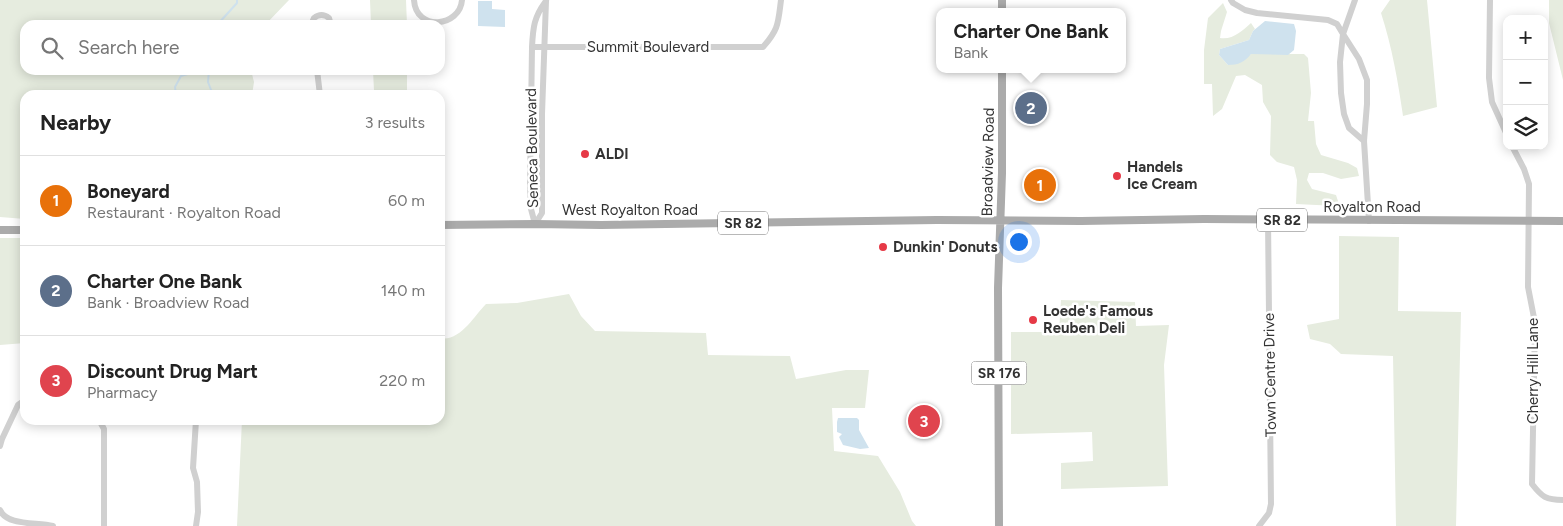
<!DOCTYPE html>
<html lang="en">
<head>
<meta charset="utf-8">
<style>
  :root { --surface:#fff; --page:#f2f2f2; --text:#222; --muted:#767676; --line:#e0e0e0; --accent:#0b8043 }
  body { margin:0; font-family:Figtree,sans-serif; background:var(--page); color:var(--text) }
  .controls { position:absolute; right:15px; top:15px; display:grid; overflow:hidden; border-radius:10px; box-shadow:0 2px 12px #0003 }
  .controls button { width:45px; height:45px; display:grid; place-items:center; padding:0; border:0; border-bottom:1px solid var(--line); background:var(--surface); color:var(--text); font:25px sans-serif }
  .you { position:absolute; left:1018px; top:241px; width:18px; height:18px; margin:-12px; border:4px solid #fff; border-radius:50%; background:#1a73e8; box-shadow:0 0 0 8px #1a73e833 }
  .badge { display:grid; place-items:center; width:32px; height:32px; border-radius:50%; background:var(--accent); color:#fff; font-size:16px; font-weight:700 }
  .pin { position:absolute; translate:-50% -50%; border:2px solid #fff; box-shadow:0 1px 5px #0006 }
  .popup { position:absolute; left:936px; top:8px; width:190px; height:65px; box-sizing:border-box; display:grid; place-content:center; border-radius:10px; background:var(--surface); filter:drop-shadow(0 1px 4px #0005); font-size:16px; white-space:nowrap; color:var(--muted) }
  .popup b { font-size:19px; color:var(--text) }
  .popup::after { content:''; position:absolute; left:50%; top:100%; margin-left:-10px; border:10px solid transparent; border-top-color:var(--surface) }
  .list { margin:0; padding:0; list-style:none }
  h2 { display:flex; justify-content:space-between; align-items:center; height:65px; margin:0; padding:0 20px; font-size:21px }
  h2 small { font-size:16px; font-weight:400; color:var(--muted) }
  .list li { display:grid; grid-template-columns:32px 1fr auto; gap:15px; align-items:center; box-sizing:border-box; height:90px; padding:0 20px; border-top:1px solid var(--line) }
  .list b { display:block; font-size:19px; white-space:nowrap }
  .list p { margin:0; font-size:16px; white-space:nowrap; color:var(--muted) }
  .list em { font-size:16px; font-style:normal; color:var(--muted) }
  .icon { flex:none; width:28px; height:28px; fill:none; stroke:currentColor; stroke-width:2; stroke-linecap:round; stroke-linejoin:round }
  .map { position:relative; flex:none; width:1563px; height:526px; overflow:hidden }
  .search { position:absolute; background:var(--surface); box-shadow:0 2px 12px #0003; left:20px; top:20px; width:425px; height:55px; display:flex; align-items:center; gap:12px; box-sizing:border-box; padding:0 18px; border-radius:15px; color:var(--muted); font-size:19px }
  .panel { position:absolute; background:var(--surface); box-shadow:0 2px 12px #0003; left:20px; top:90px; width:425px; height:335px; border-radius:15px }
  .map>svg:first-child { display:block }
  .green { fill:#e6ecdf }
  .water { fill:#cfe2ee }
  .lines { fill:none; stroke-linecap:round; stroke-linejoin:round }
  .stream { stroke:#cfe2ee; stroke-width:2 }
  .minor { stroke:#d0d0d0; stroke-width:6 }
  .major { stroke:#ababab; stroke-width:8 }
  .poi-dot { fill:#e63946; stroke:#fff; stroke-width:2 }
  .labels { text-anchor:middle; dominant-baseline:central; stroke-width:5; stroke-linejoin:round; paint-order:stroke }
  .shield { fill:#fff; stroke:#707070; stroke-width:1 }
  .shield-label { font-size:14px; font-weight:bold; fill:#333 }
  .street-label { font-size:15px; fill:#333; stroke:#fff }
  .poi-label { font-size:15px; font-weight:bold; fill:#333; stroke:#fff; text-anchor:start }
</style>
</head>
<body>
<div class="map">
<svg width="1563" height="526" viewBox="0 0 1563 526">
  <rect width="100%" height="100%" fill="#fff"/>
  <path class="green" d="M0 0H289L265 25H25V70H251L254 82 252 95H25V219L0 217Z
    M370 0H406L407 25H371Z
    M1390 0H1427L1437 107 1403 116C1398 81 1392 47 1381 13Z
    M1549 0H1563V80L1549 23Z
    M1223 3 1227 12 1221 31 1220 38C1233 40 1242 31 1251 23L1255 29 1253 31 1249 40 1220 49 1219 55 1228 65 1251 54H1304L1308 58 1311 93 1308 121H1314L1316 144 1321 155 1348 163 1357 168 1359 176 1341 179 1323 173H1309L1307 180 1312 189 1336 195 1338 201 1337 206 1296 204 1297 180 1294 167 1277 162 1270 155 1271 116 1263 102 1262 85 1245 75 1236 76 1222 109 1213 116 1212 84H1204V50L1208 18Z
    M373 70H407V90L374 91Z
    M1339 236 1399 237 1398 311 1461 312 1456 526H1396L1393 356 1341 354 1330 344 1310 339 1307 325 1339 319Z
    M0 238H25V343L0 345Z
    M569 294 581 316 595 331 706 333 708 355 790 356 796 379 846 370H869L865 408H832L834 451 878 456 900 492 912 521 916 526H237L242 420H440V338C460 342 474 316 486 304L517 303Z
    M1061 300 1135 302 1136 326 1169 325 1164 365 1168 486 1061 489V463L1093 461 1092 432 1011 434V332H1059Z"/>
  <path class="water" d="M478 1H492V9L505 10V27L478 26Z
    M1265 21 1294 24 1296 31 1294 50 1288 55 1251 54C1245 62 1238 65 1228 65L1219 55 1220 49 1249 40 1253 31Z
    M838 418H857L859 420V430L869 448 860 449 843 445 839 437 842 434 837 432V422Z"/>
  <g class="lines">
    <path class="stream" d="M217 25 237 3V0
      M209 70 208 82 213 95
      M176 95 175 87 181 76 201 70"/>
    <path class="minor" d="M414 0C416 32 460 27 462 0
      M1231 0 1233 3 1245 10 1257 13 1328 20 1337 24 1343 34 1340 62 1341 93 1344 114 1349 128 1364 141
      M1355 0 1343 34 1359 59 1367 80V104L1364 141 1369 221
      M1490 0 1489 78 1492 102 1507 135
      M311 25 314 18C319 14 324 14 329 18L331 25
      M532 47H763C779 29 778 23 781 0
      M317 70 320 95
      M1512 146 1524 169 1529 184 1528 287 1535 323 1532 484C1542 497 1546 500 1563 500
      M535 224 531 209 530 185 532 47C533 27 534 17 546 1
      M535 224 542 213V114L546 1
      M99 420 104 429V526
      M0 446 2 439 18 405 25 400
      M0 510C7 526 36 522 53 526
      M196 526 198 512 197 482 193 468 196 420
      M1259 526 1269 513 1271 504 1268 219"/>
    <path class="major" d="M1002 12V0
      M440 225 535 224 601 225 937 220 1081 221 1204 219 1563 221
      M0 230H25
      M999 526 998 288 1002 173V69"/>
  </g>
  <g class="poi-dot">
    <circle cx="585" cy="154" r="5"/>
    <circle cx="1117" cy="176" r="5"/>
    <circle cx="883" cy="247" r="5"/>
    <circle cx="1033" cy="320" r="5"/>
  </g>
  <g class="labels">
    <g class="shield">
      <rect x="1257" y="208.5" width="50" height="23" rx="4"/>
      <rect x="718" y="211.5" width="50" height="23" rx="4"/>
      <rect x="971.5" y="361.5" width="55" height="23" rx="4"/>
    </g>
    <g class="shield-label">
      <text x="1282" y="220">SR 82</text>
      <text x="743" y="223">SR 82</text>
      <text x="999" y="373">SR 176</text>
    </g>
    <g class="street-label">
      <text x="648" y="47">Summit Boulevard</text>
      <text transform="translate(532 148) rotate(-91)">Seneca Boulevard</text>
      <text transform="translate(988 162) rotate(-89)">Broadview Road</text>
      <text x="1372" y="207">Royalton Road</text>
      <text x="630" y="210">West Royalton Road</text>
      <text transform="translate(1533 371) rotate(-90)">Cherry Hill Lane</text>
      <text transform="translate(1270 375) rotate(-91)">Town Centre Drive</text>
    </g>
    <g class="poi-label">
      <text x="595" y="154">ALDI</text>
      <text x="1127" y="167">Handels<tspan x="1127" dy="17">Ice Cream</tspan></text>
      <text x="893" y="247">Dunkin' Donuts</text>
      <text x="1043" y="311">Loede's Famous<tspan x="1043" dy="17">Reuben Deli</tspan></text>
    </g>
  </g>
</svg>
<div class="controls">
<button>+</button>
<button>−</button>
<button><svg class="icon" aria-label="layers" viewBox="0 0 24 24"><path d="M12 4l9 5-9 5-9-5zM3 14l9 5 9-5"/></svg></button>
</div>
<div class="you"></div>
<div class="pin badge" style="left:1040px;top:185px;background:#e8710a">1</div>
<div class="pin badge" style="left:1031px;top:108px;background:#5c6f8a">2</div>
<div class="popup"><b>Charter One Bank</b>Bank</div>
<div class="pin badge" style="left:924px;top:421px;background:#e0444e">3</div>
<div class="search"><svg class="icon" aria-label="search" viewBox="0 0 24 24"><circle cx="10" cy="10" r="6"/><path d="M15 15l6 6"/></svg>Search here</div>
<section class="panel">
<h2>Nearby<small>3 results</small></h2>
<ul class="list">
<li><span class="badge" style="background:#e8710a">1</span><div><b>Boneyard</b><p>Restaurant · Royalton Road</p></div><em>60 m</em></li>
<li><span class="badge" style="background:#5c6f8a">2</span><div><b>Charter One Bank</b><p>Bank · Broadview Road</p></div><em>140 m</em></li>
<li><span class="badge" style="background:#e0444e">3</span><div><b>Discount Drug Mart</b><p>Pharmacy</p></div><em>220 m</em></li>
</ul>
</section>
</div>
</body>
</html>
